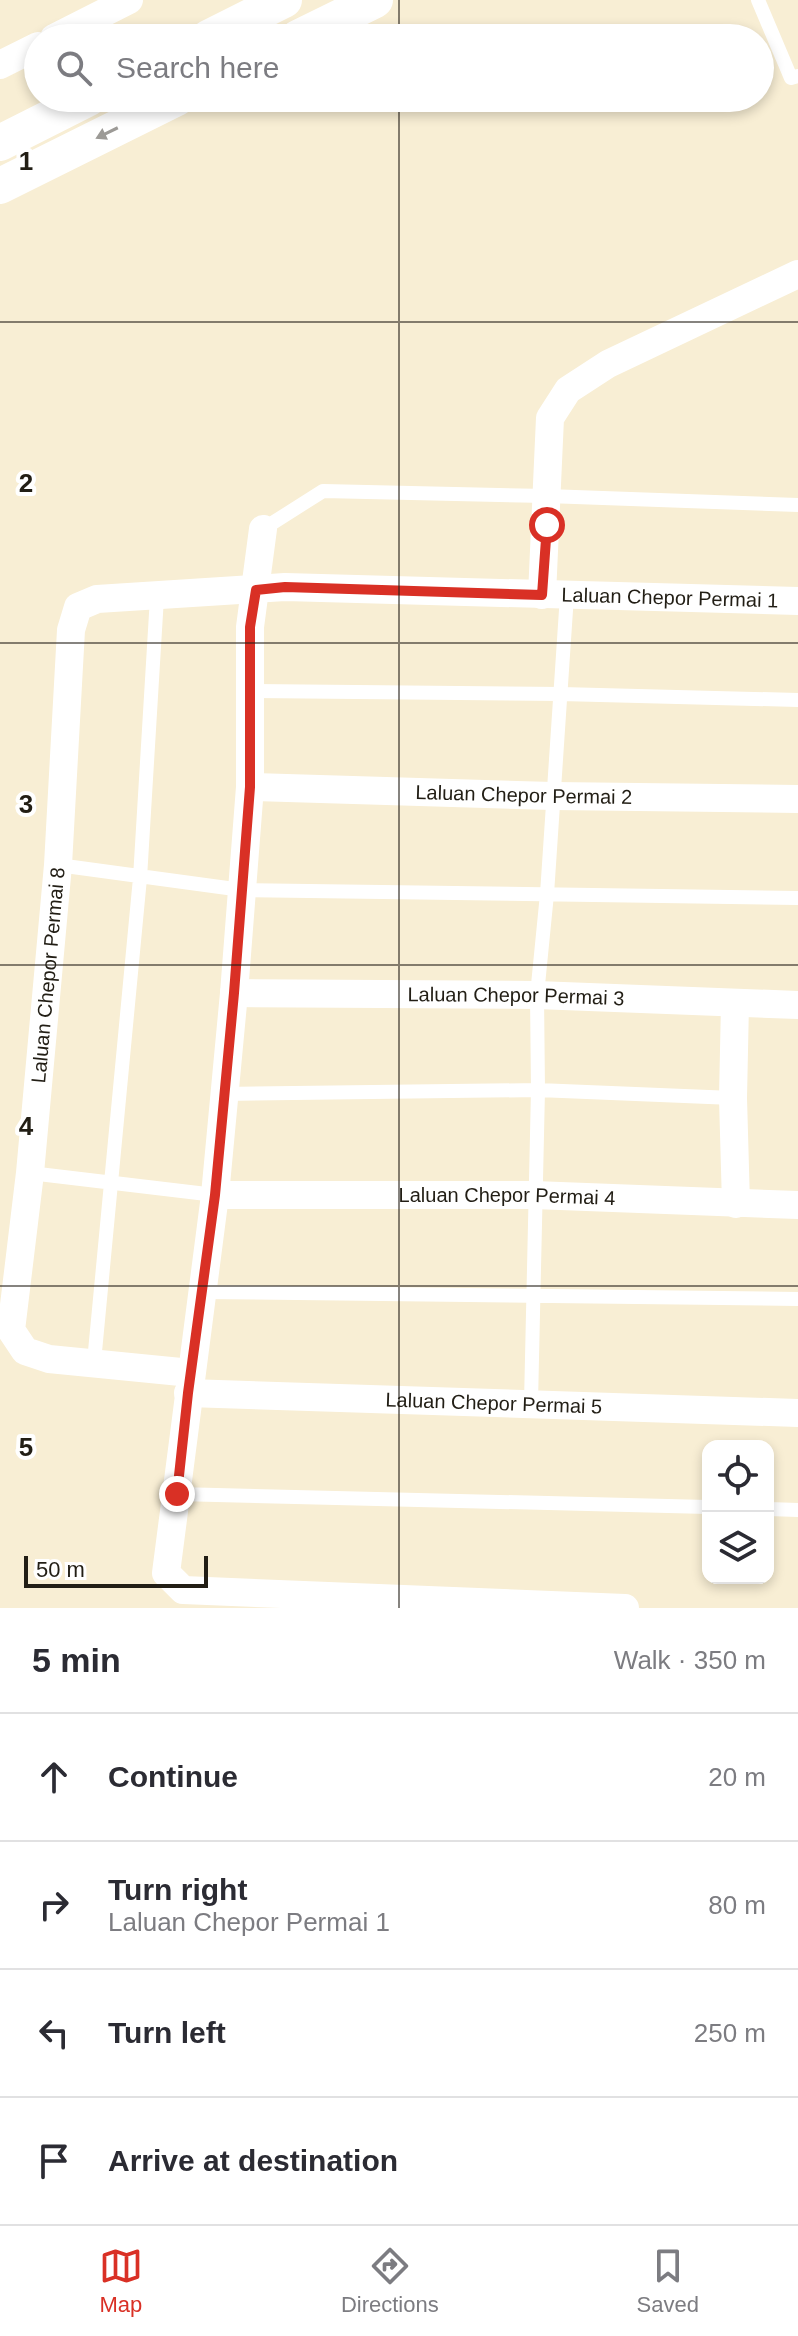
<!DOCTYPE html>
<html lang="en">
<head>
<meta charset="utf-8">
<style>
  :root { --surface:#fff; --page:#f7f7f7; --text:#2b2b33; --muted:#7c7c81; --line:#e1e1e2; --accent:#d93025 }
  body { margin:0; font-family:Helvetica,sans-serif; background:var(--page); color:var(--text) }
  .controls { position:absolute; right:24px; bottom:24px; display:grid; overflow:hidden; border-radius:16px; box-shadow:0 4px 12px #0003 }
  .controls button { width:72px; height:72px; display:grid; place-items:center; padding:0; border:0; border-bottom:2px solid var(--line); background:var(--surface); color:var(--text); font:40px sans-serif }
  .scale { position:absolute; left:24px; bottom:20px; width:184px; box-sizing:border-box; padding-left:8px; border:4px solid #221e15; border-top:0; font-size:22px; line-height:28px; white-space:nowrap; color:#221e15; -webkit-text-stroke:6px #fff; paint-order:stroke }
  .stop { position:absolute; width:24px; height:24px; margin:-18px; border:6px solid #d93025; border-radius:50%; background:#fff }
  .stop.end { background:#d93025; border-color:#fff; box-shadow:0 2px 8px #0008 }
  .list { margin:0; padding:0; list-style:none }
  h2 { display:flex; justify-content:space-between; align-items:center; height:104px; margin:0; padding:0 32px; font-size:34px }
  h2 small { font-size:26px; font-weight:400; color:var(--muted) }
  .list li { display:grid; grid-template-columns:52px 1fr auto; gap:24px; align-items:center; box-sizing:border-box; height:128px; padding:0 32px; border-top:2px solid var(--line) }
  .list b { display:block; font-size:30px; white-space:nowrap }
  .list p { margin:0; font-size:26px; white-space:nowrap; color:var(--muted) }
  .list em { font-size:26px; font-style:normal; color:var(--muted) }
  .icon { flex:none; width:44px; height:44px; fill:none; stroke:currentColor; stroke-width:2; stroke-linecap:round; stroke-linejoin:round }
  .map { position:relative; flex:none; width:798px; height:1608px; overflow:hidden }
  .search { position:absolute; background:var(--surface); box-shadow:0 4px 12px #0003; left:24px; right:24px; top:24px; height:88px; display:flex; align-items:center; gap:20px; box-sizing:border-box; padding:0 28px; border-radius:44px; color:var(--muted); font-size:30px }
  .sheet { height:616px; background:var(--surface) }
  nav { display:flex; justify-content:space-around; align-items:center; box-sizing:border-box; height:112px; border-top:2px solid var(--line); background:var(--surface); font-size:22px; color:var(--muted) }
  nav a { display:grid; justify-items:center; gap:4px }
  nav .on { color:var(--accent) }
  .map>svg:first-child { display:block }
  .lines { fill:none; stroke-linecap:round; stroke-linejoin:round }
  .service { stroke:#fff; stroke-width:14 }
  .minor { stroke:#fff; stroke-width:28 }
  .tertiary { stroke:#fff; stroke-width:36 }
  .oneway { fill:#9c9a96 }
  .route { stroke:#d93025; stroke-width:10 }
  .grid { fill:none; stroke:#221e15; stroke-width:2; stroke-opacity:0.55 }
  .labels { text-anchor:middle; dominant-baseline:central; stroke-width:8; stroke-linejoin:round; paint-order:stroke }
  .street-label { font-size:20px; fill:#221e15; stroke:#fff }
  .grid-label { font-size:26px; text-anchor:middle; font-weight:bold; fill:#221e15; stroke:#fff; stroke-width:8; stroke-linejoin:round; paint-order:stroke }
</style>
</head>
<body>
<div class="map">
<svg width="798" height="1608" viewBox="0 0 798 1608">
  <rect width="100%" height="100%" fill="#f8eed4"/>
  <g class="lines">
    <path class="service" d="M758 0 791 78 798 76
      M263 529 323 491 547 496 798 505
      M250 691 561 694 798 700
      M58 865 242 890 798 898
      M223 1094 538 1090 733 1098
      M30 1173 215 1195
      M203 1292 798 1299
      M94 1362 140 878 157 597
      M531 1403 538 1090 537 995 547 894 567 595
      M177 1494 708 1507
      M768 1509 798 1510"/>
    <g class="minor">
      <path d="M54 38 129 0"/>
      <path d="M0 65 38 46"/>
      <path d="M263 529 250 627V787L234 993 215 1195 166 1573 183 1590 625 1608"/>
      <path d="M542 595 550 418 568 390 608 364 798 274"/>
      <path id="s1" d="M250 787 553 796 798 799"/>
      <path id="s2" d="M234 993 537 995 798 1005"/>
      <path d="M735 1003 733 1098 736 1204"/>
      <path id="s3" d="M215 1195H534L798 1205"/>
      <path id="s4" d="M191 1373 49 1359 25 1351 11 1330 30 1173 58 865 71 630 78 607 97 599 285 587 798 601"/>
      <path id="s5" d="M188 1393 798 1413"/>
    </g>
    <path class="tertiary" d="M208 38 284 0
      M298 38 375 0
      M0 143 89 98
      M0 186 177 98"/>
  </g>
  <defs><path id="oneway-solid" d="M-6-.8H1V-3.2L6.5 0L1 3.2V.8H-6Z" transform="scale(2)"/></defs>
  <use class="oneway" href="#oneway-solid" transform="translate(107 133) rotate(154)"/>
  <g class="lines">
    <path class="route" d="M177 1494 188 1393 215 1195 234 993 250 787V627L256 590 285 587 542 595 547 525"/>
  </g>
  <path class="grid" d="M399 0V38M399 98V1608M0 322H798M0 643H798M0 965H798M0 1286H798"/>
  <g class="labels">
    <g class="street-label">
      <text stroke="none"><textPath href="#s4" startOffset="1514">Laluan Chepor Permai 1</textPath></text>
      <text stroke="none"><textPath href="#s1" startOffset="274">Laluan Chepor Permai 2</textPath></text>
      <text stroke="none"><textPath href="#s4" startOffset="550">Laluan Chepor Permai 8</textPath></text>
      <text stroke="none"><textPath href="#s2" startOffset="282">Laluan Chepor Permai 3</textPath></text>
      <text stroke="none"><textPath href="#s3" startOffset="292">Laluan Chepor Permai 4</textPath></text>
      <text stroke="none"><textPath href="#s5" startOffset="306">Laluan Chepor Permai 5</textPath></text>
    </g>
  </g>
  <g class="grid-label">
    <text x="26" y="170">1</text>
    <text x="26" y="492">2</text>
    <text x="26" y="813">3</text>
    <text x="26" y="1135">4</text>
    <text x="26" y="1456">5</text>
  </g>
</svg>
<div class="controls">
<button><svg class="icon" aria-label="locate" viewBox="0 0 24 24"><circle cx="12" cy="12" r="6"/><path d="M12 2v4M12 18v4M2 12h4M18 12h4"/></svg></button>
<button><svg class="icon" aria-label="layers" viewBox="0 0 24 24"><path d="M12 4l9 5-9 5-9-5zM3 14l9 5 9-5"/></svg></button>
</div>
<div class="scale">50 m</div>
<div class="stop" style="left:547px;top:525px"></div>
<div class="stop end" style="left:177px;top:1494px"></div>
<div class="search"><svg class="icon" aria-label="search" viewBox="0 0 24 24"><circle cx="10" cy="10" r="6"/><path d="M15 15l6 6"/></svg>Search here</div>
</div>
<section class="sheet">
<h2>5 min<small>Walk · 350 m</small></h2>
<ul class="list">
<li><svg class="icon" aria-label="ahead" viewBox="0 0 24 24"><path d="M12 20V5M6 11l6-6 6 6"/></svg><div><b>Continue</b></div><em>20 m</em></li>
<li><svg class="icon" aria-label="right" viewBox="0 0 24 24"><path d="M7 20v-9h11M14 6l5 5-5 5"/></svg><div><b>Turn right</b><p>Laluan Chepor Permai 1</p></div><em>80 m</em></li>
<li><svg class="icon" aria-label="left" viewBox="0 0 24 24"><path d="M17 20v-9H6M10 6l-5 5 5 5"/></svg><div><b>Turn left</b></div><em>250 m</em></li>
<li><svg class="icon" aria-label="arrive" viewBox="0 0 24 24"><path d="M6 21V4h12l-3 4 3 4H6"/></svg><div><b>Arrive at destination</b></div></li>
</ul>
</section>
<nav>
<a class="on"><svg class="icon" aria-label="map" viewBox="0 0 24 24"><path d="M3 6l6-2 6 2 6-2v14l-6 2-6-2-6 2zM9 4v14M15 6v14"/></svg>Map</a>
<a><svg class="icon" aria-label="directions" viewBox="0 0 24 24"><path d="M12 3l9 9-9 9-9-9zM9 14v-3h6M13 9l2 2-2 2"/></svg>Directions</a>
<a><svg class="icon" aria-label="saved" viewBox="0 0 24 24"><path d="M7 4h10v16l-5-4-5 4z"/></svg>Saved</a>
</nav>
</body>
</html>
